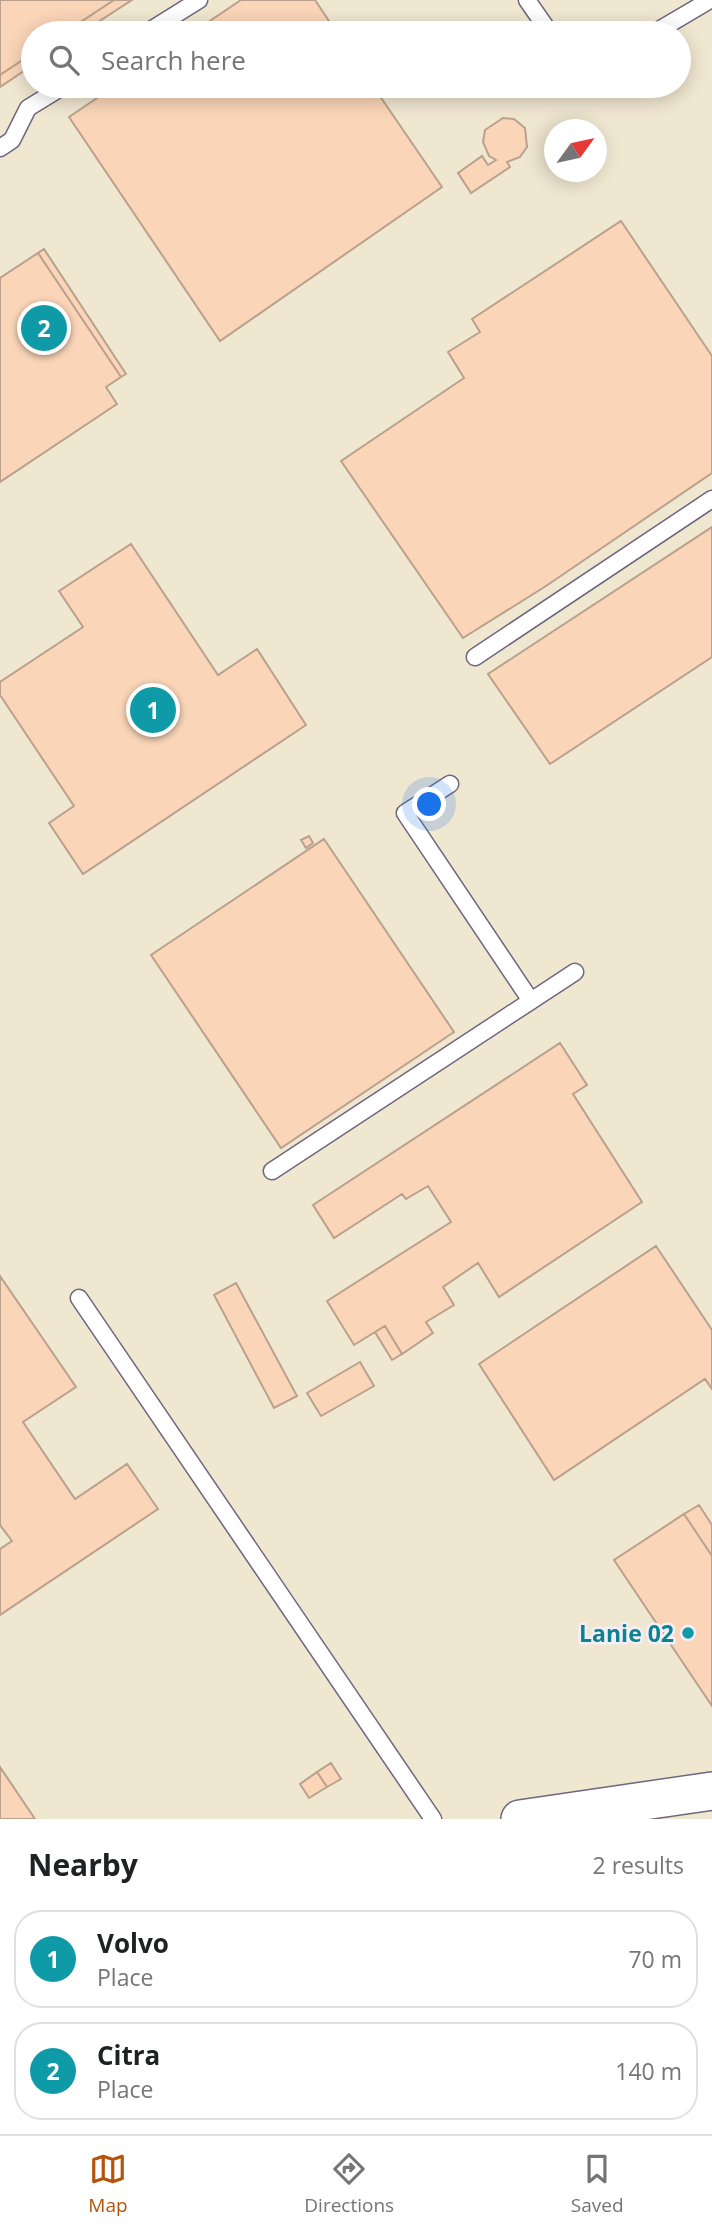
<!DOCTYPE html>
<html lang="en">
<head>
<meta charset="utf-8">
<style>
  :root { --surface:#fff; --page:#f2f2f2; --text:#202124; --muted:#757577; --line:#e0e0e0; --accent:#b45309 }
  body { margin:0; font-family:"Open Sans",sans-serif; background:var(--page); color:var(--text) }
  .compass { position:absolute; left:544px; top:119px; width:63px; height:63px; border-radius:50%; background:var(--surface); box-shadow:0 4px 18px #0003; rotate:57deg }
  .you { position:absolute; left:430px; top:805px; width:24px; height:24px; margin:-18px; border:5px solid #fff; border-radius:50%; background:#1a73e8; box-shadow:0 0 0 10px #1a73e833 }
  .badge { display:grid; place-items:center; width:46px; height:46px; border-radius:50%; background:var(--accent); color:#fff; font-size:23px; font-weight:700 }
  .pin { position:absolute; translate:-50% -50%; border:4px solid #fff; box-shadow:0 2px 7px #0006 }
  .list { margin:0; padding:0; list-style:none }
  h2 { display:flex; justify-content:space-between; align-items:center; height:91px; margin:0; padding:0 28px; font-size:30px }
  h2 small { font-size:23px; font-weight:400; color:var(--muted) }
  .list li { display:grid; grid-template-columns:46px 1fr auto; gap:21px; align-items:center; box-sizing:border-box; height:98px; margin:0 14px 14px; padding:0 14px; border:2px solid var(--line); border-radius:28px }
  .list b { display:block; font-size:26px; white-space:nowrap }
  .list p { margin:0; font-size:23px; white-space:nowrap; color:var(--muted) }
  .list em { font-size:23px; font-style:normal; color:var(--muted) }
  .icon { flex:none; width:38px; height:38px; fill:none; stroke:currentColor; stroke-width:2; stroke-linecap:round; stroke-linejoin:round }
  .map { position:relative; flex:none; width:712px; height:1819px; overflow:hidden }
  .search { position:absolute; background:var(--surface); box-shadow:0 4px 18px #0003; left:21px; right:21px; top:21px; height:77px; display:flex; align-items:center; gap:18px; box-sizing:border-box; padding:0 24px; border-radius:38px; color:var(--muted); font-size:26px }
  .sheet { height:315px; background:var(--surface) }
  nav { display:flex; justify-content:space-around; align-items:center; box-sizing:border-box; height:98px; border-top:2px solid var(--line); background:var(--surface); font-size:19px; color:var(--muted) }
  nav a { display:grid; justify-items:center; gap:4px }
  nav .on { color:var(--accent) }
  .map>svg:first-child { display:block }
  .industrial { fill:#f0e7d1; fill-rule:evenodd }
  .building { fill:#fad5b8; stroke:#baa18e; stroke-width:2 }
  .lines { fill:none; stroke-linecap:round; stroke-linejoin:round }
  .service-casing { stroke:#6f667f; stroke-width:19 }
  .tertiary-casing { stroke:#6f667f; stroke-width:40 }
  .service { stroke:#fff; stroke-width:16 }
  .tertiary { stroke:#fff; stroke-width:37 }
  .culture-dot { fill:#0f9aa8; stroke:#f3effb; stroke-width:2.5 }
  .labels { text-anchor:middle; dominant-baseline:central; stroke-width:5; stroke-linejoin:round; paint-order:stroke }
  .culture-label { font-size:23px; font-weight:bold; fill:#0d838f; stroke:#f3effb; text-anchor:end }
</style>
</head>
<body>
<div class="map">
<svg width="712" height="1819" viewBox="0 0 712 1819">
  <rect width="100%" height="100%" fill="#f3effb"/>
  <path class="industrial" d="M0 0H712V1819H0ZM33 33H679V86H33ZM554 130H596V172H554Z"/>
  <path class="building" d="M0 0H114L64 33H33V53L0 75Z
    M114 0H132L81 33H64Z
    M241 0H315L337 33H192Z
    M33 53V65L0 87V75Z
    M115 86H373L442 187 220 341 69 117Z
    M503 118 514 119 525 128 527 147 520 157 507 162 510 167 471 193 458 173 482 156 488 165 496 160 489 156 483 142 485 130Z
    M621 221 712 356V473L546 586 463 638 341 461 464 378 448 352 480 332 472 319Z
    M44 249 126 374 121 377 38 253Z
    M38 253 121 377 106 387 117 404 0 482V278Z
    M712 527V657L550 764 488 674Z
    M131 544 218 675 257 649 306 725 83 874 49 823 74 806 0 695V682L83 627 59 591Z
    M309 836 313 843 306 848 301 840Z
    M324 839 454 1032 281 1148 151 955Z
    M560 1043 587 1085 573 1094 642 1202 499 1297 478 1263 443 1287 454 1305 426 1322 433 1333 402 1354 385 1326 354 1345 327 1301 451 1222 428 1186 406 1199 402 1194 334 1238 313 1205Z
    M656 1246 712 1330V1389L705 1379 554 1480 479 1364Z
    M0 1276 76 1387 23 1422 75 1499 127 1464 158 1509 0 1615V1549L12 1541 0 1525Z
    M236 1283 297 1396 274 1408 214 1295Z
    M385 1326 402 1354 392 1360 375 1332Z
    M360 1362 374 1386 321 1416 307 1393Z
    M699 1505 712 1525V1556L684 1514Z
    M684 1514 712 1556V1706L614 1560Z
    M331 1763 341 1779 327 1787 317 1772Z
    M0 1767 35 1819H0Z
    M317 1772 327 1787 309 1798 300 1784Z"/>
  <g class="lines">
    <g class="service-casing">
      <path id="service" d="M527 0 550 33
        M146 33 199 0
        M654 33 710 0
        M0 148 12 140 28 108 64 86
        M475 657 712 499
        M450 784 405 813 531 1001
        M272 1171 575 972
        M79 1298 433 1819"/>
    </g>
    <g class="tertiary-casing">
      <path id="tertiary" d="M520 1819 712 1791"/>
    </g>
    <use href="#service" class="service"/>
    <use href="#tertiary" class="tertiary"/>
  </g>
  <circle class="culture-dot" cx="688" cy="1633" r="7"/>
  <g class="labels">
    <g class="culture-label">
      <text x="674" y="1633">Lanie 02</text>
    </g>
  </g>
</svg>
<svg class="compass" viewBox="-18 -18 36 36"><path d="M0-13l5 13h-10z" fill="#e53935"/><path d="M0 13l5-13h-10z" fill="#757577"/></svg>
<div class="you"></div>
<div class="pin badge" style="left:153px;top:710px;background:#0f9aa8">1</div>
<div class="pin badge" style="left:44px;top:328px;background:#0f9aa8">2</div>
<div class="search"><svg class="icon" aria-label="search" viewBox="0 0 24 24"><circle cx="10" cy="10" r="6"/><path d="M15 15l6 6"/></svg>Search here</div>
</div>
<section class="sheet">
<h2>Nearby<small>2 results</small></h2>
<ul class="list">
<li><span class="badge" style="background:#0f9aa8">1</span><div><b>Volvo</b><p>Place</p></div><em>70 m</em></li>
<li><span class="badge" style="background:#0f9aa8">2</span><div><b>Citra</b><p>Place</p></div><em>140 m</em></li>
</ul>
</section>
<nav>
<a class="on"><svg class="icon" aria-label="map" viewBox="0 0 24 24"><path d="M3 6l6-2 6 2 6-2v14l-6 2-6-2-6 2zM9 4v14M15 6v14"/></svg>Map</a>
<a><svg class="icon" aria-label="directions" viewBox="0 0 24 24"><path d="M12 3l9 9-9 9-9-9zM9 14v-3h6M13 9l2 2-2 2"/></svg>Directions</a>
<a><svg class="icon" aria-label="saved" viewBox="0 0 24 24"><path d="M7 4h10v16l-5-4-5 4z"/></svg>Saved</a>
</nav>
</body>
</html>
